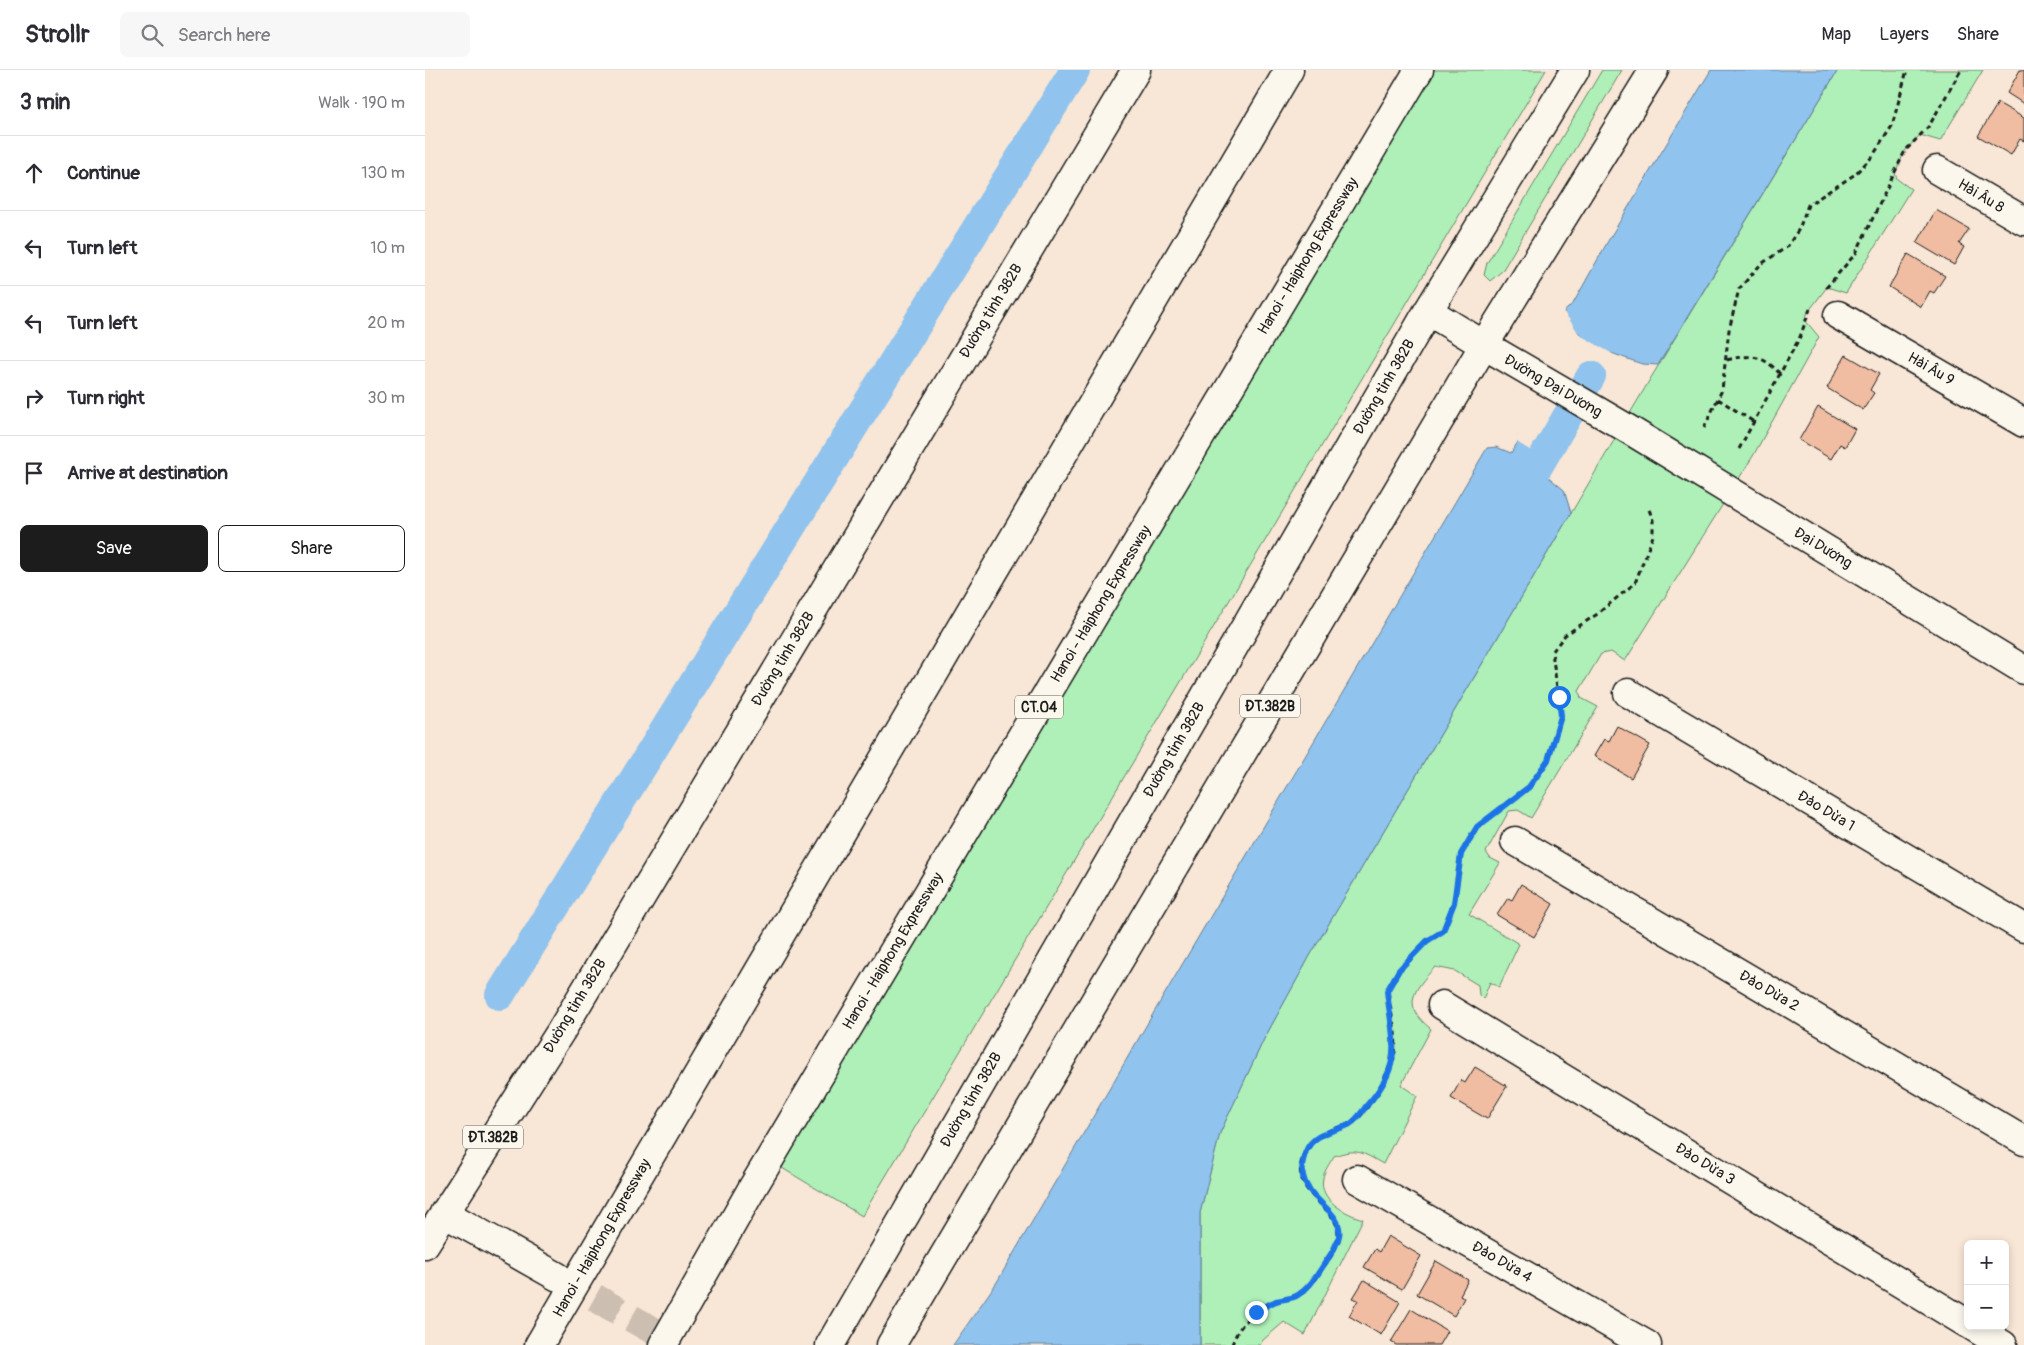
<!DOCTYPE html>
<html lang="en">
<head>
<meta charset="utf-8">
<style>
  :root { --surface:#fff; --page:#f7f7f7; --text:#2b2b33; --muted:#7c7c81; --line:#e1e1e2; --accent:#1c1c1c }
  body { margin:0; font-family:Pangolin,sans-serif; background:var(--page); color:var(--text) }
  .controls { position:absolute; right:15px; bottom:15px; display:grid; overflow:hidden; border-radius:8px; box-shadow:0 2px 8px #0003 }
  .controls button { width:45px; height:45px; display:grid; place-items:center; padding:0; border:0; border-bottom:1px solid var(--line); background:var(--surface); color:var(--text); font:25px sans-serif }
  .stop { position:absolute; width:15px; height:15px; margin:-11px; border:4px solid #1a73e8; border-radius:50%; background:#fff }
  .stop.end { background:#1a73e8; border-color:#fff; box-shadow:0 1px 5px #0008 }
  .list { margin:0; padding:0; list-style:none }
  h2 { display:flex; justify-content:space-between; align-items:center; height:65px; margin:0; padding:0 20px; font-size:21px }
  h2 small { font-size:16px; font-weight:400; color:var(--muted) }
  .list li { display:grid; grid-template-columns:32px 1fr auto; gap:15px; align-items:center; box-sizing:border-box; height:75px; padding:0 20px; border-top:1px solid var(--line) }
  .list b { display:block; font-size:19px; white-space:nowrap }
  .list em { font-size:16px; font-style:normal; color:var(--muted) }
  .actions { display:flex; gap:10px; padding:15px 20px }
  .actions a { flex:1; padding:11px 0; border:1px solid var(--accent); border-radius:8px; text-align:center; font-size:18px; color:var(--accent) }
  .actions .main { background:var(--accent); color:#fff }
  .icon { flex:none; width:28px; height:28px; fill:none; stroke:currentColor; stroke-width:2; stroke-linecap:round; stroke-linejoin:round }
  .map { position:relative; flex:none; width:1599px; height:1275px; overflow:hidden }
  header { display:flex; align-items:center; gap:30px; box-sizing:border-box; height:70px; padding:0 25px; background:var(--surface); border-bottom:1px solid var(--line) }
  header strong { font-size:24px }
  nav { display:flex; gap:28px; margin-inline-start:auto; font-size:18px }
  .search { width:350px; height:45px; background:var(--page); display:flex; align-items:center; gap:12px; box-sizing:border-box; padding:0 18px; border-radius:8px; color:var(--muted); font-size:19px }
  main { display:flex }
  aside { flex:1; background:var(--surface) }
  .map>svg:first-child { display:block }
  .green { fill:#aff0b8; stroke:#66866a }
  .water { fill:#90c3ed; stroke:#628099 }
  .pier { fill:#f8e6d6 }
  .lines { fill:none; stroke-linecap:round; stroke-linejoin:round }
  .canal { stroke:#90c3ed; stroke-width:30 }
  .building { fill:#f0bda2; stroke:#1c1c1c }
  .major-tunnel { stroke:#ccbeb1; stroke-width:28; stroke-dasharray:28 14; stroke-linecap:butt }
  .minor-casing { stroke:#1c1c1c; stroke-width:31 }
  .major-casing { stroke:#1c1c1c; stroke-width:31 }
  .highway-casing { stroke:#1c1c1c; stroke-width:31 }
  .path { stroke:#1c1c1c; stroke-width:3; stroke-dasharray:5 4; stroke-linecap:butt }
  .minor { stroke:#fbf7ec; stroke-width:28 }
  .major { stroke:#fbf7ec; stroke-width:28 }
  .highway { stroke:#fbf7ec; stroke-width:28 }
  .route { stroke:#1a73e8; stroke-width:6 }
  .labels { text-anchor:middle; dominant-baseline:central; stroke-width:5; stroke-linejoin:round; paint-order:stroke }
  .shield { fill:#fbf7ec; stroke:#5f5e5a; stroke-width:1 }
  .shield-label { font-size:14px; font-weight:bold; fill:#1c1c1c }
  .street-label { font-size:15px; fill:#1c1c1c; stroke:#fbf7ec }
</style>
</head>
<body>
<header>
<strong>Strollr</strong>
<div class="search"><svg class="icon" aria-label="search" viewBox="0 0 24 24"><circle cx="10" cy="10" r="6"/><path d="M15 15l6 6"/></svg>Search here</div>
<nav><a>Map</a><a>Layers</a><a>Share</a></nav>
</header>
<main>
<aside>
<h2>3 min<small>Walk · 190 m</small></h2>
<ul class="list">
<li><svg class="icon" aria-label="ahead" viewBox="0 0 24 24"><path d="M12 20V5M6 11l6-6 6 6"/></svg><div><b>Continue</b></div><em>130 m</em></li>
<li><svg class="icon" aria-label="left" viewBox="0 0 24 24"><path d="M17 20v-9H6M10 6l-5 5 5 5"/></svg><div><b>Turn left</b></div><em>10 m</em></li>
<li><svg class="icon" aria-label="left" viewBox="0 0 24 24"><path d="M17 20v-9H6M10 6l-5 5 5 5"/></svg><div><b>Turn left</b></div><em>20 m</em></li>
<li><svg class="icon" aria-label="right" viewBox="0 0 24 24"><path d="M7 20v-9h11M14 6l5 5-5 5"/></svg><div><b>Turn right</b></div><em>30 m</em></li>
<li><svg class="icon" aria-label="arrive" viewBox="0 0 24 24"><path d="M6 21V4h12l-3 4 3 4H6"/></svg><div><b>Arrive at destination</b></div></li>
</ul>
<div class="actions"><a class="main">Save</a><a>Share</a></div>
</aside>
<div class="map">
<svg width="1599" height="1275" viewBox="0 0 1599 1275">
  <rect width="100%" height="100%" fill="#f8e6d6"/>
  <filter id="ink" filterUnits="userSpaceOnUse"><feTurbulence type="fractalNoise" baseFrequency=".02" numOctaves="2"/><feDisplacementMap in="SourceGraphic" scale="10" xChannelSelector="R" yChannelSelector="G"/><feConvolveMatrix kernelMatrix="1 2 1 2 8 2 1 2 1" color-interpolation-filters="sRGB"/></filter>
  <g filter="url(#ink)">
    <path class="green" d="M1002 0H1121L437 1146 352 1095Z
      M1177 0H1197L1077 201 1065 211 1059 205 1062 193Z
      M1413 0H1558L1515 71 1495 65 1480 81 1470 103 1472 109 1486 119 1421 223 1402 217 1383 242 1380 250 1394 267 1328 386 1200 591 1186 582 1176 584 1154 621 1156 628 1173 637 1106 748 1093 740 1084 741 1061 782 1065 788 1075 793 1044 844 1094 874 1074 917 1065 912 1058 929 1054 925 1053 915 1030 901 1010 897C988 921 976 935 1006 959L976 1015 992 1026 958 1094C937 1082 932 1078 909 1086 905 1093 899 1101 898 1108 893 1130 921 1144 938 1149L880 1265 859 1252 838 1270 835 1275H775V1143L795 1063 839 969 886 884 1227 306Z"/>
    <path class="water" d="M1286 0H1413L1233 295 1217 294 1186 283 1108 394 1139 420 1146 443 886 884 839 969 795 1063 775 1143V1275H528L572 1212 725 949 1062 378 1071 377 1086 383 1159 268 1145 254 1139 242 1149 232 1183 171Z"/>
    <path class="pier" d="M1139 242 1155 265 1198 290 1187 286 1116 387 1090 371 1156 268 1143 255 1137 245Z"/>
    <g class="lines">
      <path class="canal" d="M1092 432 1166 306
        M75 925 650 0"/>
    </g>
    <path class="building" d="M1595 0H1599V34L1582 23Z
      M1573 33 1599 48V71L1595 69 1586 85 1553 66Z
      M1511 140 1544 159 1534 174 1539 177 1529 195 1492 173Z
      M1483 184 1520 206 1509 223 1505 221 1496 237 1464 217Z
      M1421 285 1454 304 1445 320 1449 323 1438 340 1402 318Z
      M1393 337 1430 359 1420 377 1415 374 1406 389 1374 370Z
      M1192 656 1225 675 1206 708 1169 686 1179 669 1184 671Z
      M1096 814 1128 834 1109 867 1072 845 1083 828 1087 830Z
      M1050 997 1082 1016 1062 1049 1026 1028 1036 1010 1040 1013Z
      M963 1166 996 1186 977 1219 939 1197 950 1179 954 1182Z
      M1011 1191 1043 1210 1035 1225 1039 1228 1029 1246 992 1224Z
      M939 1210 975 1232 956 1265 924 1246 933 1230 928 1228Z
      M986 1239 1022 1261 1014 1275H971L966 1272Z"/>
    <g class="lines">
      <path class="major-tunnel" d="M133 1207 254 1275"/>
      <g class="minor-casing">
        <path id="minor" d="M1512 100 1599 151
          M1413 245 1599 353
          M1059 275 1198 356 1599 600
          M1203 623 1599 858
          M1090 771 1599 1071
          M1017 935 1543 1254
          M932 1109 1222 1275
          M1547 1256 1578 1275"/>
      </g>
      <g class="major-casing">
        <path id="major" d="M1003 241 1059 275
          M19 1143 133 1207
          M0 1174 136 961 711 0
          M405 1275 1003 241 1150 0
          M466 1275 1059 275 1229 0"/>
      </g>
      <g class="highway-casing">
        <path id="highway" d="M114 1275 864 0
          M238 1275 328 1117 994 0"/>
      </g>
      <path class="path" d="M1401 218 1431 183 1480 81 1504 56 1536 0
        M1302 290C1326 284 1338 285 1355 304
        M1293 329 1329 352
        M1279 358 1297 320 1304 260 1314 219 1336 194 1362 177 1374 159 1383 135 1429 105 1447 87 1467 56 1482 0
        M1314 379 1375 267 1385 239
        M807 1275C813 1254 831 1239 851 1231 858 1229 867 1229 873 1225 886 1218 896 1199 905 1187 936 1140 870 1134 876 1095 878 1079 892 1065 907 1060 913 1057 920 1057 925 1054 942 1045 967 1000 970 981 973 961 964 940 962 921L974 900 1002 871 1018 861 1029 833 1036 784 1052 757 1104 717 1123 690 1136 646 1127 582 1140 565 1171 545 1210 513 1228 466V450L1223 437"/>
      <use href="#minor" class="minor"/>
      <use href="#major" class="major"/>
      <use href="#highway" class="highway"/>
    </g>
  </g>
  <g class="lines" filter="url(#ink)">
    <path class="route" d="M831 1242C838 1238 844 1234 851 1231 858 1229 867 1229 873 1225 883 1219 892 1206 898 1196 904 1187 912 1177 914 1166 920 1135 862 1128 881 1081 889 1062 910 1062 925 1054 932 1050 938 1040 943 1034 980 992 967 969 962 921L974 900 1002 871 1018 861 1029 833 1036 784 1052 757 1104 717 1123 690 1136 646 1134 627"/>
  </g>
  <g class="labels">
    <g class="shield">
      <rect x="815" y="624.5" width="60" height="23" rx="4"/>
      <rect x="590" y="625.5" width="48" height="23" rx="4"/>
      <rect x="38" y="1055.5" width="60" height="23" rx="4"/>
    </g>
    <g class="shield-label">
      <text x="845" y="636">ĐT.382B</text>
      <text x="614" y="637">CT.04</text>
      <text x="68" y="1067">ĐT.382B</text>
    </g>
    <g class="street-label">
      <text transform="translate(1556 126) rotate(31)">Hải Âu 8</text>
      <text transform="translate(883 186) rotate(-59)">Hanoi - Haiphong Expressway</text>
      <text transform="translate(566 241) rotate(-59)">Đường tỉnh 382B</text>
      <text transform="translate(1506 299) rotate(30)">Hải Âu 9</text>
      <text transform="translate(1128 316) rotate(30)">Đường Đại Dương</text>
      <text transform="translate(959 317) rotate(-60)">Đường tỉnh 382B</text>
      <text transform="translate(1398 478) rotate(31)">Đại Dương</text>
      <text transform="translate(676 534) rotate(-59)">Hanoi - Haiphong Expressway</text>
      <text transform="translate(358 589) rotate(-59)">Đường tỉnh 382B</text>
      <text transform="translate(749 680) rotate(-60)">Đường tỉnh 382B</text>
      <text transform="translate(1401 741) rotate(31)">Đảo Dừa 1</text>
      <text transform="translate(468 881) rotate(-59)">Hanoi - Haiphong Expressway</text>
      <text transform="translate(1344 921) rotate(30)">Đảo Dừa 2</text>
      <text transform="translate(150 936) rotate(-59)">Đường tỉnh 382B</text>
      <text transform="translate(546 1030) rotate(-60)">Đường tỉnh 382B</text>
      <text transform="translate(1280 1094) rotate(31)">Đảo Dừa 3</text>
      <text transform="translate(177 1168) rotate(-60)">Hanoi - Haiphong Expressway</text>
      <text transform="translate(1077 1192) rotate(30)">Đảo Dừa 4</text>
    </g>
  </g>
</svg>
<div class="controls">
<button>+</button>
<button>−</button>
</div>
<div class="stop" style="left:1134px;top:627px"></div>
<div class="stop end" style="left:831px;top:1242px"></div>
</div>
</main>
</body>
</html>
